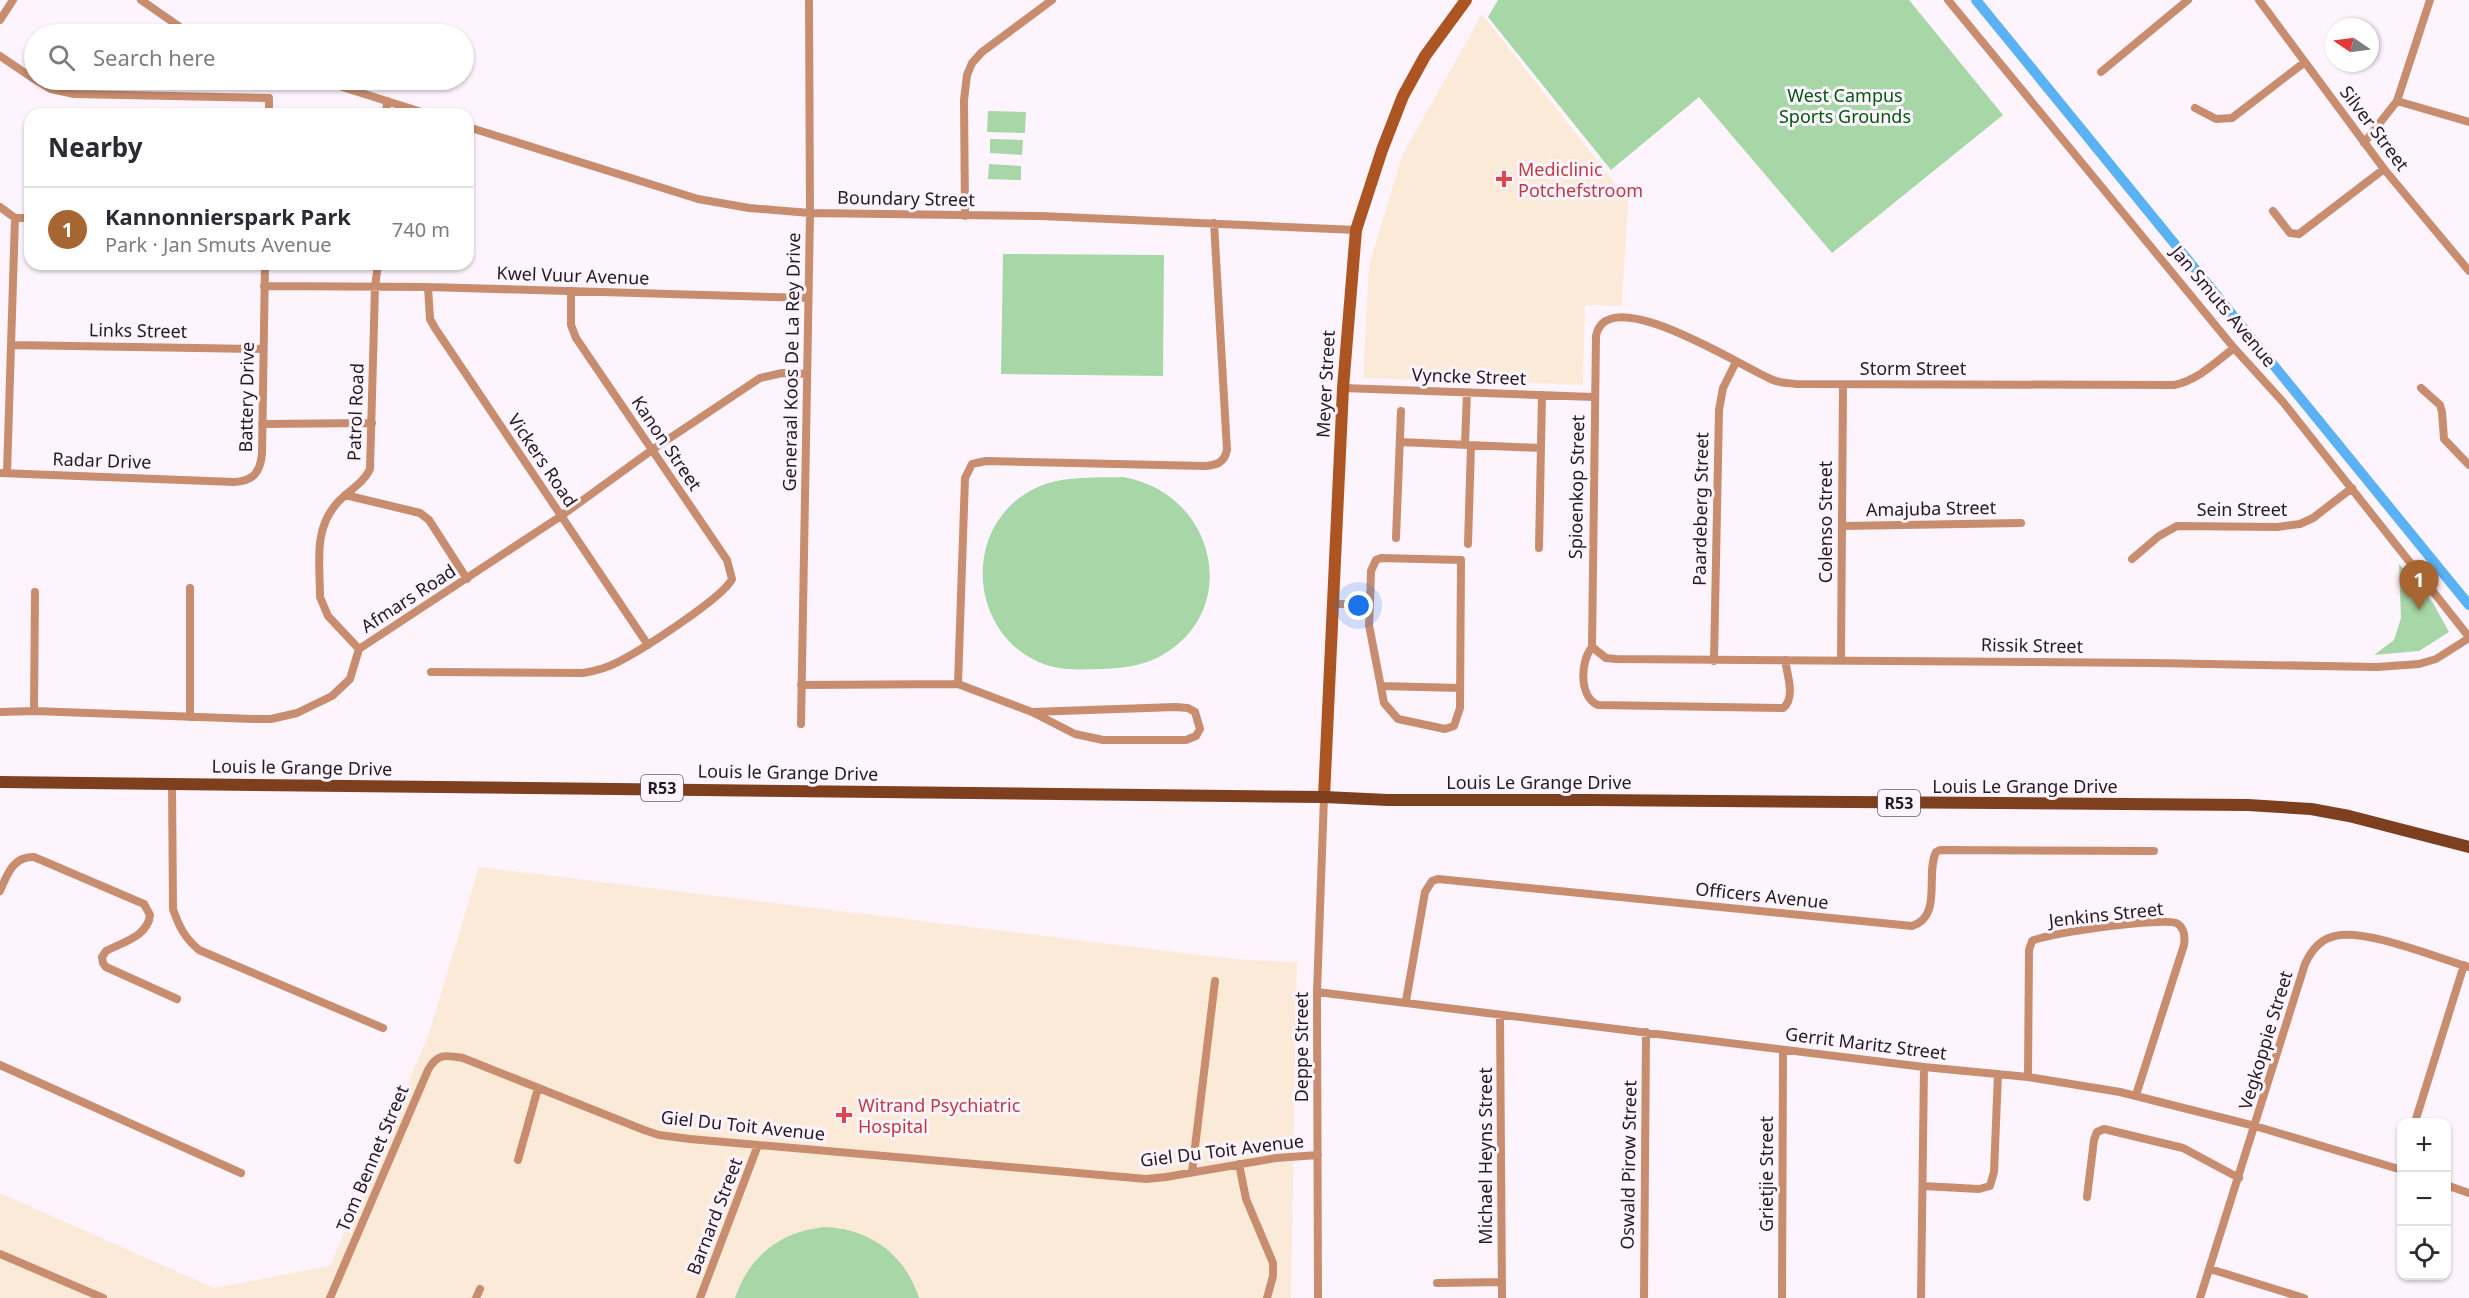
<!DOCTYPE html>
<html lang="en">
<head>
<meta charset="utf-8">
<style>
  :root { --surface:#fff; --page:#f2f2f3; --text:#2b2b33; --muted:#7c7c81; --line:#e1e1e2; --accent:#a66531 }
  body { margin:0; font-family:"Noto Sans",sans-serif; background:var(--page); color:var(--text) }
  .controls { position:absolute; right:18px; bottom:18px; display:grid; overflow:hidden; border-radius:12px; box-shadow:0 2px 4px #0004 }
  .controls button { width:54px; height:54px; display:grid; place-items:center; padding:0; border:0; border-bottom:2px solid var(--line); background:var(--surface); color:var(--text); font:30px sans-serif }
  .compass { position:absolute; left:2325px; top:18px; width:54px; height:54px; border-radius:50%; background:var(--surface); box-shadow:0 2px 4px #0004; rotate:283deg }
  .you { position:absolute; left:1359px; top:606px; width:21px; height:21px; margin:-15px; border:4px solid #fff; border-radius:50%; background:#1a73e8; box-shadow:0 0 0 9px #1a73e833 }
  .badge { display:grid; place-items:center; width:39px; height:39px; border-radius:50%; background:var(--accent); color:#fff; font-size:20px; font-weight:700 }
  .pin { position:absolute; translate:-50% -50px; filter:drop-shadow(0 2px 3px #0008) }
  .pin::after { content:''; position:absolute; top:32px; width:21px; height:18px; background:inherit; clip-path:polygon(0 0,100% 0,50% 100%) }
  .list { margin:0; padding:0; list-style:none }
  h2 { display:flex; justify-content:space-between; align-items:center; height:78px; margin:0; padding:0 24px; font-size:26px }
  h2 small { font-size:20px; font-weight:400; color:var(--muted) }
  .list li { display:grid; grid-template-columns:39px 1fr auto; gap:18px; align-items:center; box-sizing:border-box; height:84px; padding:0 24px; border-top:2px solid var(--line) }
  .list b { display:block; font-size:22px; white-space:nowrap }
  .list p { margin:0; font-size:20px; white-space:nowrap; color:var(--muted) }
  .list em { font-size:20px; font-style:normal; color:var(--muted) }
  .icon { flex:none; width:33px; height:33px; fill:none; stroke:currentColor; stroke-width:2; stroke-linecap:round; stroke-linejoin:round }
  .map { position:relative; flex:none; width:2469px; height:1298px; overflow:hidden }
  .search { position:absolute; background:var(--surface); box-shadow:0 2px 4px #0004; left:24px; top:24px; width:450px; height:66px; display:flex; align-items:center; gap:15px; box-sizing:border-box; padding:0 21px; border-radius:33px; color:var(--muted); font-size:22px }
  .panel { position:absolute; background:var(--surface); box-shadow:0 2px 4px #0004; left:24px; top:108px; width:450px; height:162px; border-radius:18px }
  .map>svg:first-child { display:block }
  .medical { fill:#fcead9 }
  .green { fill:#a7d7a6 }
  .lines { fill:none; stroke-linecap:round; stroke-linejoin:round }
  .canal { stroke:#5ab2f5; stroke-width:10 }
  .street { stroke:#c88c6e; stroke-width:8 }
  .secondary { stroke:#ac5523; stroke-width:12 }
  .primary { stroke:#7d3f1e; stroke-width:12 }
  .health-dot { fill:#e0444e; stroke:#fef4fe; stroke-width:2 }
  .labels { text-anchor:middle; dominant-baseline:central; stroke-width:6; stroke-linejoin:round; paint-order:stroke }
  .shield { fill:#fef4fe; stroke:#655b65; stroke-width:1.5 }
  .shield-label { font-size:16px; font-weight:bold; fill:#231a23 }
  .park-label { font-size:18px; fill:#00570f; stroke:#fef4fe }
  .street-label { font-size:18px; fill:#231a23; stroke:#fef4fe }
  .health-label { font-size:18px; fill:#be3a42; stroke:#fef4fe; text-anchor:start }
</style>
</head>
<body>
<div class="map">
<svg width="2469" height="1298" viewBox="0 0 2469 1298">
  <rect width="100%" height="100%" fill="#fef4fe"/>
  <path class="medical" d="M1482 14 1628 200 1622 306 1585 305 1583 385 1363 378 1369 266 1401 158Z
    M479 867 1233 959 1297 962 1291 1298H0V1193L214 1288 330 1266 428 1036Z"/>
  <path class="green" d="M1498 0H1909L2003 115 1832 253 1699 97 1611 170 1488 17Z
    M988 111 1026 112 1025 133 987 132Z
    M990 139 1023 140 1022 155 990 153Z
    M989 164 1021 166V180L988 179Z
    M1003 254 1164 255 1163 376 1001 374Z
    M1123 477C1217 493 1244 614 1157 658 1140 666 1122 668 1104 669 1086 669 1067 671 1050 666 971 643 958 531 1030 491 1058 475 1091 478 1123 477Z
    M2399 564 2433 603 2449 632 2419 651 2374 655 2394 640 2401 618Z
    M825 1227C870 1229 905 1254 919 1298H735C749 1256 781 1231 825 1227Z"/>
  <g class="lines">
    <path class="canal" d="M1976 0 2469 605"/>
    <path class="street" d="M141 0 190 34
      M1948 0 2234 348 2283 402 2469 637
      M2259 0 2384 169 2469 271
      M0 20 13 0
      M0 56 34 79
      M2101 72 2188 0
      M36 80 51 89 74 94 269 98V114
      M320 80 428 114
      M2397 101 2469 122
      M2195 108 2216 119 2232 118 2305 62
      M386 114 387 101
      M468 127 698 199 749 208 810 213 1041 216 1356 230
      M2364 143 2397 101 2430 0
      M0 207 15 218H30
      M2273 211 2290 233 2299 234 2384 169
      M965 216 964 100 967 75 972 63 982 52 1052 0
      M264 286 428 287 808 298
      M428 287 430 319 435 328 648 645
      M12 345 263 349
      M1343 388 1594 397
      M2421 388 2440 405 2442 412 2444 439 2469 465
      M262 424 372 423
      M1400 442 1540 448
      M1465 444 1467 393
      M0 473 234 482C253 481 260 473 262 454L265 264
      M7 473 15 218
      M345 495 420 513 429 520 467 579
      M1842 526 2021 523
      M1396 538 1401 411
      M1468 544 1471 446
      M1539 548 1542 395
      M2132 559 2159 536 2177 526 2277 527 2300 524 2313 518 2352 488
      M1332 604H1370L1369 625 1384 703 1398 719 1445 729 1454 726 1460 708 1461 560 1381 558 1376 560 1371 571 1370 604
      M1592 647 1596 336C1607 279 1745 369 1773 380 1780 383 1788 383 1796 384L2174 385C2198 380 2216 362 2234 348
      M1592 647 1606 658 1616 659 2153 663 2377 667 2419 664 2436 659 2469 638
      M1592 647C1580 662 1579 697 1598 705L1783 708C1796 698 1787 674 1785 660
      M359 649 328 616 320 597C320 562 313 529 338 502 349 490 363 484 370 469L375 287 378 264
      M1841 660 1843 385
      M1714 661 1719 410 1723 388 1736 362
      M431 672 583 673C595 671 607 668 618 662 640 651 723 598 732 579L727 560 576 338 571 325V291
      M958 684 1032 712 1075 734 1103 740H1186L1196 736 1200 729 1195 712 1188 708 1175 707 1032 712
      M801 685 958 684 965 478 972 464 986 461 1205 466C1217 465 1224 463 1227 450L1214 223
      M1381 686 1460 688
      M34 711 35 592
      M0 712 34 711 253 719H271L297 713 332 696 350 679 359 649 561 516 652 450 760 378 782 373 807 374
      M190 717V588
      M801 724 810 213 809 0
      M172 783 173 909C179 927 185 938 199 950L383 1028
      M0 891C7 875 13 856 34 857L144 904 150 915C148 936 123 942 106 951L102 957 103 963 106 967 177 999
      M1317 992 1924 1067 2028 1077 2120 1092 2255 1126 2402 1170
      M1406 1001 1425 892 1432 881 1438 879 1912 926C1943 916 1925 875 1936 852L1940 850 2154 851
      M1500 1015 1502 1298
      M0 1065 241 1173
      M2028 1077 2029 950 2032 941C2047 933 2166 916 2178 924 2185 929 2185 938 2184 945L2136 1095
      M2415 1122 2464 965
      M518 1160 538 1088
      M1239 1164 1246 1199 1273 1263V1276L1267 1298
      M1192 1172 1215 981
      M2446 1185 2469 1193
      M1923 1186 1979 1189 1990 1186 1994 1172 1998 1074
      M2087 1197 2094 1140 2097 1132 2104 1129 2183 1148 2239 1178
      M0 1254 103 1298
      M2210 1269 2304 1298
      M1437 1283 1502 1282
      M330 1298 428 1070C437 1053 446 1055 463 1058L644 1130 659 1135 690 1139 1146 1179 1166 1177 1276 1158 1318 1155
      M476 1298 480 1289
      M700 1298 758 1145
      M1318 1298 1317 992 1324 797
      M1644 1298 1646 1032
      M1782 1298 1783 1050
      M1921 1298 1924 1067
      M2200 1298 2305 964C2311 951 2320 939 2335 936 2365 928 2437 958 2469 967"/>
    <path class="secondary" d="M1324 797 1343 388 1356 230 1382 150 1403 96 1425 56 1466 0"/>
    <path class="primary" d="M0 782 1324 797 1388 800H1593L2248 805 2311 809 2349 816 2469 847"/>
  </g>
  <g class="health-dot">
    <path d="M1501 170h6v6h6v6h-6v6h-6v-6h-6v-6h6z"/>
    <path d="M841 1106h6v6h6v6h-6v6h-6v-6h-6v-6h6z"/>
  </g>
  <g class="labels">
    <g class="shield">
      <rect x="641" y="775" width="42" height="26" rx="4.5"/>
      <rect x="1878" y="790" width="42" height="26" rx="4.5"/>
    </g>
    <g class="shield-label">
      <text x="662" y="788">R53</text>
      <text x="1899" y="803">R53</text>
    </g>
    <g class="park-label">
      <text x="1845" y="95">West Campus<tspan x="1845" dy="21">Sports Grounds</tspan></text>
    </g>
    <g class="street-label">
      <text transform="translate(2375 128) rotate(53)">Silver Street</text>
      <text transform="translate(906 198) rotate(1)">Boundary Street</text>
      <text transform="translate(573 275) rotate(2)">Kwel Vuur Avenue</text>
      <text transform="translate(2224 306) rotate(50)">Jan Smuts Avenue</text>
      <text transform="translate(138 330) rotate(1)">Links Street</text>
      <text transform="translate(791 362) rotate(-89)">Generaal Koos De La Rey Drive</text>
      <text x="1913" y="368">Storm Street</text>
      <text transform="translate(1469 376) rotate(2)">Vyncke Street</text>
      <text transform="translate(1325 384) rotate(-87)">Meyer Street</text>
      <text transform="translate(246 397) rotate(-89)">Battery Drive</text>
      <text transform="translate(355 412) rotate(-88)">Patrol Road</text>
      <text transform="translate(667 443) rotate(56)">Kanon Street</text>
      <text transform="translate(102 460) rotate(2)">Radar Drive</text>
      <text transform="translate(543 460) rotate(56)">Vickers Road</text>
      <text transform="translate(1576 487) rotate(-89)">Spioenkop Street</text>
      <text transform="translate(1931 508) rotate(-1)">Amajuba Street</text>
      <text transform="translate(1700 509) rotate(-89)">Paardeberg Street</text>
      <text x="2242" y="509">Sein Street</text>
      <text transform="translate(1825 522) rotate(-90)">Colenso Street</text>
      <text transform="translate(408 598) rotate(-33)">Afmars Road</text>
      <text transform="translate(2032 645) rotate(1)">Rissik Street</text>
      <text transform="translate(302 767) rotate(1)">Louis le Grange Drive</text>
      <text transform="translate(788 772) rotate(1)">Louis le Grange Drive</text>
      <text x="1539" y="782">Louis Le Grange Drive</text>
      <text x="2025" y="786">Louis Le Grange Drive</text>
      <text transform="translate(1762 895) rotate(6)">Officers Avenue</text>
      <text transform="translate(2106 914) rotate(-6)">Jenkins Street</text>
      <text transform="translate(2265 1040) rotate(-73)">Vegkoppie Street</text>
      <text transform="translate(1866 1043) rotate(7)">Gerrit Maritz Street</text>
      <text transform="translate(1301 1047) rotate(-90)">Deppe Street</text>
      <text transform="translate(743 1125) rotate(6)">Giel Du Toit Avenue</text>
      <text transform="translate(1222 1150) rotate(-7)">Giel Du Toit Avenue</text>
      <text transform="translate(1485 1156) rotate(-90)">Michael Heyns Street</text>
      <text transform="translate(372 1158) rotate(-67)">Tom Bennet Street</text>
      <text transform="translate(1628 1165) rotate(-89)">Oswald Pirow Street</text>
      <text transform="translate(1766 1174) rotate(-90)">Grietjie Street</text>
      <text transform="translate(714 1216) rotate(-69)">Barnard Street</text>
    </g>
    <g class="health-label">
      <text x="1518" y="169">Mediclinic<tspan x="1518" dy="21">Potchefstroom</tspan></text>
      <text x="858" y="1105">Witrand Psychiatric<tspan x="858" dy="21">Hospital</tspan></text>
    </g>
  </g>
</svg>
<div class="controls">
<button>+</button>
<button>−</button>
<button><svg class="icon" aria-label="locate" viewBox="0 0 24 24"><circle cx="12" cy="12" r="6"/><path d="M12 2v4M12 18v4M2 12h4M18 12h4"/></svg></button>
</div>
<svg class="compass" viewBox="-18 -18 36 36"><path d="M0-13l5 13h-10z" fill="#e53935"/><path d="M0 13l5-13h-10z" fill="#7c7c81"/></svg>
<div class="you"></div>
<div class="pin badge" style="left:2419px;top:610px">1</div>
<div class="search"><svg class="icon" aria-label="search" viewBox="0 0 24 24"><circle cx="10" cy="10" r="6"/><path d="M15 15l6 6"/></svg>Search here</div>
<section class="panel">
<h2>Nearby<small></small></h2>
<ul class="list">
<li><span class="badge">1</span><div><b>Kannonnierspark Park</b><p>Park · Jan Smuts Avenue</p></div><em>740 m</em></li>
</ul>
</section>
</div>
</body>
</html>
